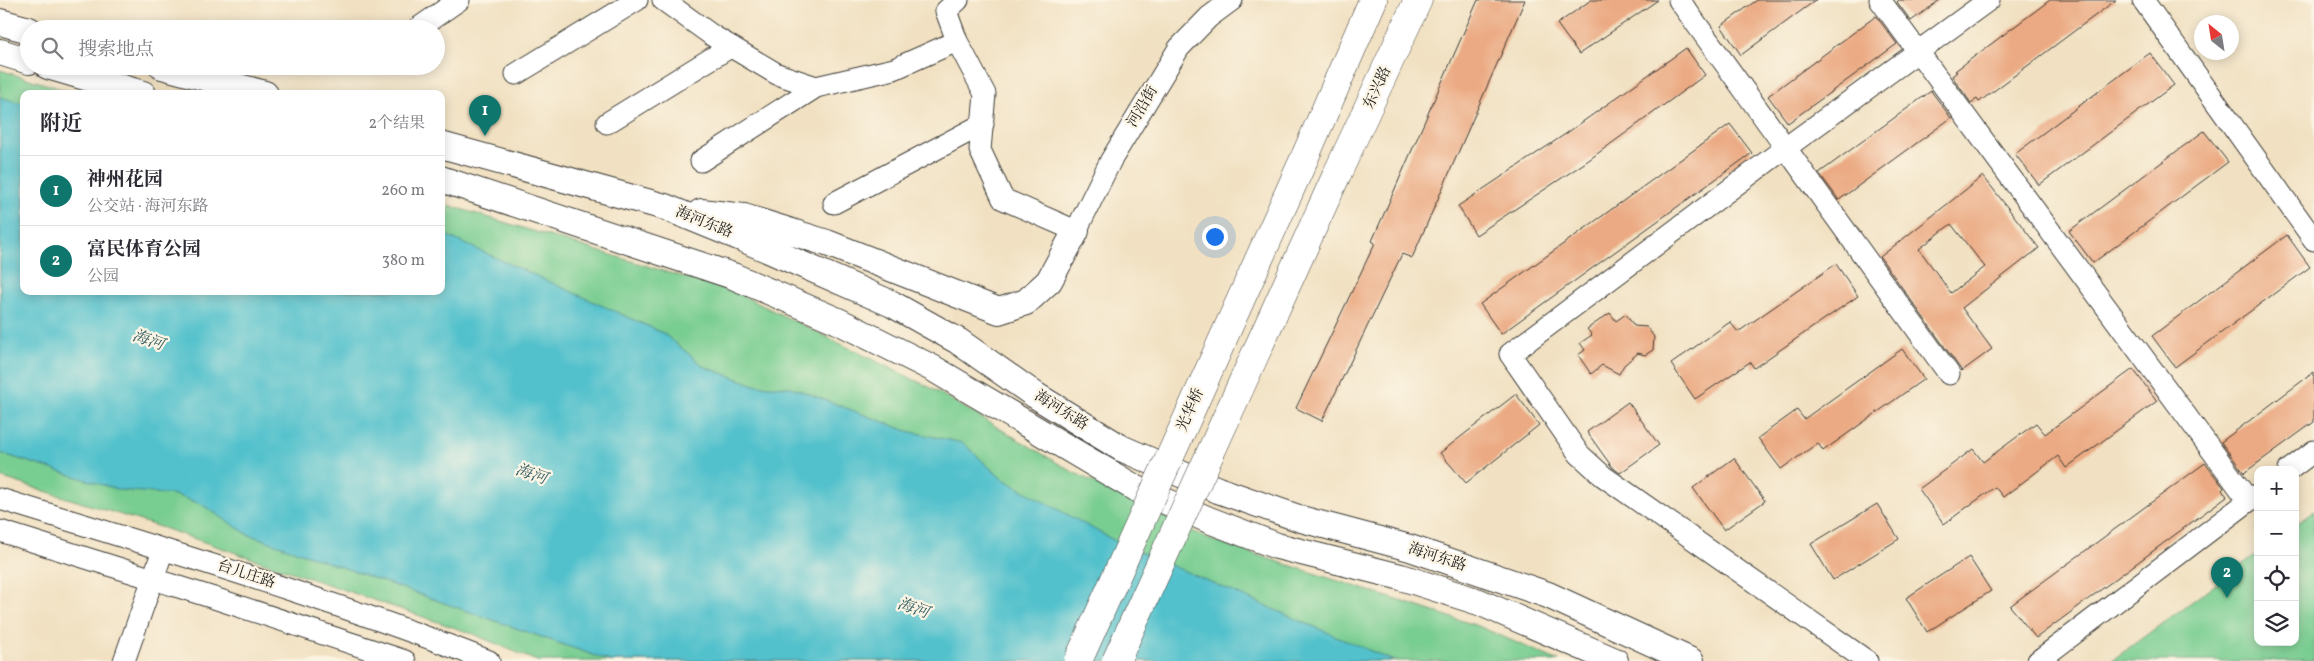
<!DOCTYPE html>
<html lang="zh">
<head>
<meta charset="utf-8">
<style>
  :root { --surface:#fff; --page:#f7f7f7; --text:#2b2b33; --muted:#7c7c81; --line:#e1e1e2; --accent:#0f766e }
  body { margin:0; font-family:Vollkorn,"Noto Serif SC",serif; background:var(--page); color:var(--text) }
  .controls { position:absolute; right:15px; bottom:15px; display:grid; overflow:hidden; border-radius:10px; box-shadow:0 2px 12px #0003 }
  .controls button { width:45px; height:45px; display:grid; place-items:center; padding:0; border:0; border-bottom:1px solid var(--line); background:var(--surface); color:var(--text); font:25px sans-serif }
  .compass { position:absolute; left:2194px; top:15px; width:45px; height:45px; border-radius:50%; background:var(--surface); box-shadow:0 2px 12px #0003; rotate:330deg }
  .you { position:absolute; left:1214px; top:236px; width:18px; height:18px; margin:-12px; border:4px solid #fff; border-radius:50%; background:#1a73e8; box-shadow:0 0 0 8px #1a73e833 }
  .badge { display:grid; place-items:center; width:32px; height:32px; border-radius:50%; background:var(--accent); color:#fff; font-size:16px; font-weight:700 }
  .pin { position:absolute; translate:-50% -41px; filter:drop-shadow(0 1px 2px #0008) }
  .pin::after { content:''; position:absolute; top:26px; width:18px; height:15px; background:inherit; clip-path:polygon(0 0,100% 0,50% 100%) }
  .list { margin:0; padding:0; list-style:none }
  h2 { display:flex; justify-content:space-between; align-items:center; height:65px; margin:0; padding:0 20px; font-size:21px }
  h2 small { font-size:16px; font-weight:400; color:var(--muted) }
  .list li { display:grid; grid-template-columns:32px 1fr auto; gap:15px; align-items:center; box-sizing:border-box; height:70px; padding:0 20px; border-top:1px solid var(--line) }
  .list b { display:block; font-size:19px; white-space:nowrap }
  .list p { margin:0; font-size:16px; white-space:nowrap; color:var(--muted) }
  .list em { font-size:16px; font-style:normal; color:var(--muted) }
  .icon { flex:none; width:28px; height:28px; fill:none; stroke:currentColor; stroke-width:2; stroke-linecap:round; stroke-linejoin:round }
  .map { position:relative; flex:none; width:2314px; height:661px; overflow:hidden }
  .search { position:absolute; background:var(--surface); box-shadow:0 2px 12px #0003; left:20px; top:20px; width:425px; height:55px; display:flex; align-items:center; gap:12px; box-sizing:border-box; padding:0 18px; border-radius:28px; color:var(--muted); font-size:19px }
  .panel { position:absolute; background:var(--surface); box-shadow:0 2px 12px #0003; left:20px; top:90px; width:425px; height:205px; border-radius:10px }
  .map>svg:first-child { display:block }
  .green { fill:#78cd91; stroke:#4a7456 }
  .water { fill:#53c1cc; stroke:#386e74 }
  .building { fill:#ebaa83; fill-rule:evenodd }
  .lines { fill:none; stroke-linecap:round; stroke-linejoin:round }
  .minor-casing { stroke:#3c3a35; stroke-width:23 }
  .major-casing { stroke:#3c3a35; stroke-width:28 }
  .highway-casing { stroke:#3c3a35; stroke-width:29 }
  .minor { stroke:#fff; stroke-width:21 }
  .major { stroke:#fff; stroke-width:26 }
  .highway { stroke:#fff; stroke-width:28 }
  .highway-bridge-casing { stroke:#3c3a35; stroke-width:29; stroke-linecap:butt }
  .highway-bridge { stroke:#fff; stroke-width:28 }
  .labels { text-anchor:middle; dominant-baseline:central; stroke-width:4.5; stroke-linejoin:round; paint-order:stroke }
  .street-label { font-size:15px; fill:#1c1c1c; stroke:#fcf5e5 }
  .water-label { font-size:16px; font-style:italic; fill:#325e62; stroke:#fcf5e5 }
</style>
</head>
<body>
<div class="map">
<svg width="2314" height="661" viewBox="0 0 2314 661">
  <rect width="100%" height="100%" fill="#fcf5e5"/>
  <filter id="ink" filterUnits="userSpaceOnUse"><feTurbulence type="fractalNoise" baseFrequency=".02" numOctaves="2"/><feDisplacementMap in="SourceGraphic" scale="10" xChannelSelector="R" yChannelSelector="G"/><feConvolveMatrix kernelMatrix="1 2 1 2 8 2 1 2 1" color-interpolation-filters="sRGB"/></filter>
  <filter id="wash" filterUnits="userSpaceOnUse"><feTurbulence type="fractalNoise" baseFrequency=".0096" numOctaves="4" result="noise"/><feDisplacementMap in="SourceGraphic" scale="20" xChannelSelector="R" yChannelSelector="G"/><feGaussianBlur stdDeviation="1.12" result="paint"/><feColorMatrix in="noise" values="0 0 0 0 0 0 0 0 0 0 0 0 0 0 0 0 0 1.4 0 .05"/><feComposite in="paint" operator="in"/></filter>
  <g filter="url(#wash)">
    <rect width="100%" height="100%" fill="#f1e1c2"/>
    <path class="green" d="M0 70 78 94H24V291H441V203L739 294 931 388 1073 472 1211 540 1478 626 1559 661H537L473 634 163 528 0 477Z
      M2314 511V661H2111L2258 553V642H2295V525Z"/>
    <path class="water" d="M0 97 24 104V291H441V233L663 333 705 367 755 385 791 387 907 431 963 443 1001 478 1117 542 1394 661H610L247 534 201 504 175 495 119 490 0 453Z"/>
    <g id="blocks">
      <path class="building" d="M1478 0H1525L1412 258 1402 254 1322 421 1296 408 1375 243 1372 241Z
        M1591 0H1658L1579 54 1557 24Z
        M1757 0H1816L1741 55 1721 26Z
        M1899 0H1940L1911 21 1897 2Z
        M2050 0H2116L1979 102 1977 99 1971 103 1952 76 1957 72 1955 71Z
        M1876 16 1897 44 1788 123 1768 96Z
        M1686 48 1705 75 1586 162 1476 235 1458 206 1567 133Z
        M2150 53 2174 85 2039 185 2015 154Z
        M1931 91 1951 118 1839 200 1819 173Z
        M1730 124 1752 153 1501 334 1480 304Z
        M2204 131 2228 162 2093 263 2069 231Z
        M1983 176 2039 248 1962 308 1992 349 1962 371 1880 257ZM1951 224 1985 267 1951 293 1919 249Z
        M2287 235 2310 267 2175 367 2152 336Z
        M1836 264 1858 296 1754 368 1750 362 1695 399 1671 364 1730 322 1738 332Z
        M1610 313 1616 321 1626 314 1634 326 1647 327 1654 337 1653 350 1645 355 1638 353 1624 365 1619 374 1602 365 1591 374 1578 355 1585 350 1580 343 1592 335 1587 329Z
        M1902 349 1924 379 1823 451 1818 443 1781 469 1758 438 1797 410 1804 419Z
        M2133 369 2157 401 2066 468 2058 456 2003 497 1995 487 1944 524 1919 489 1973 449 1983 462 2036 423 2045 434Z
        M2314 372V422L2244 473 2221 442Z
        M1516 394 1539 425 1466 483 1440 453Z
        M1628 402 1659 445 1620 473 1612 467 1587 432Z
        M1734 458 1765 501 1724 530 1693 488Z
        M2205 463 2224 488 2222 490 2227 496 2036 638 2010 606Z
        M1877 504 1899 539 1833 580 1811 544Z
        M1969 557 1991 591 1927 632 1906 598Z"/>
    </g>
  </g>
  <g filter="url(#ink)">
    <use href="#blocks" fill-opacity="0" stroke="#3c3a35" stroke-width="1"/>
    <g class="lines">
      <g class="minor-casing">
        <path id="minor" d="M663 0 713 36 777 74 816 87 894 69 957 41 985 94 980 150 1003 199 1076 231 1111 160 1179 48 1209 17 1232 0
          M1679 0 1949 374
          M1880 0 2249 501
          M2143 0 2314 240
          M417 29 459 0
          M957 41 946 11 958 0
          M516 74 637 0
          M607 123 730 47
          M701 161 816 87
          M834 203 983 124
          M2289 470 2314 451
          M0 499C164 550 329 598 489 661
          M0 531 217 599 405 661
          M124 661 163 550
          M1867 661 1603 476 1579 454 1510 354 1784 149 1989 0
          M2038 661 2258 494"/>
      </g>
      <g class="major-casing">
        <path id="major" d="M0 22 29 30
          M0 52 29 61
          M48 66 143 94
          M162 66 265 94
          M441 145 665 207 746 240 892 304 958 341 1035 395 1121 448 1218 490 1301 519 1410 548 1548 595 1691 661
          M441 179 733 276 838 321 934 369 1135 488 1209 520 1277 546 1401 577 1479 602 1615 661
          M701 212 744 217 827 243 999 311 1026 302 1049 281 1076 231"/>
      </g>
      <g class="highway-casing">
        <path id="highway" d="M1304 159 1373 0
          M1337 174 1418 0"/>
      </g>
      <use href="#minor" class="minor"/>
      <use href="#major" class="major"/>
      <use href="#highway" class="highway"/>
      <g class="highway-bridge-casing">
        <path id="highway-bridge" d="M1078 661 1304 159
          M1116 661 1337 174"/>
      </g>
      <use href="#highway-bridge" class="highway-bridge"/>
    </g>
  </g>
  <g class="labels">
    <g class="street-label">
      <text transform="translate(1378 88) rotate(-65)">东兴路</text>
      <text transform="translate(1143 107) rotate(-59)">河沿街</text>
      <text transform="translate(704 223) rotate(22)">海河东路</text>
      <text transform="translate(1191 410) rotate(-66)">光华桥</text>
      <text transform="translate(1061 411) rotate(32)">海河东路</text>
      <text transform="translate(1437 558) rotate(18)">海河东路</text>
      <text transform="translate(246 575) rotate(18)">台儿庄路</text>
    </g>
    <g class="water-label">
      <text transform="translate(148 341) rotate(19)">海河</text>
      <text transform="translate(531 475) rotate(19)">海河</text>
      <text transform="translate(913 609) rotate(19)">海河</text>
    </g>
  </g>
</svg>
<div class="controls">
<button>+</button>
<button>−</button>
<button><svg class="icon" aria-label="locate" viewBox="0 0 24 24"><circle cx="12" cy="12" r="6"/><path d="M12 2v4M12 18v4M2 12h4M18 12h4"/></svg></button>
<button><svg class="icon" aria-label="layers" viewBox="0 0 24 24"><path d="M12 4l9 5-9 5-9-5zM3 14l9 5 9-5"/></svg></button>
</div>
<svg class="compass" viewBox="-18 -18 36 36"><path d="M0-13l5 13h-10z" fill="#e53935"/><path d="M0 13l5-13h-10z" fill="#7c7c81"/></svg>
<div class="you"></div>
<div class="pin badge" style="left:485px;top:136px">1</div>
<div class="pin badge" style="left:2227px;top:598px">2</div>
<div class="search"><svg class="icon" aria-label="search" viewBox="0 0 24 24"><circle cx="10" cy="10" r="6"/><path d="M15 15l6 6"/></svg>搜索地点</div>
<section class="panel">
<h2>附近<small>2个结果</small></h2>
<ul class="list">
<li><span class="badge">1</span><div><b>神州花园</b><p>公交站 · 海河东路</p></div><em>260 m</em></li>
<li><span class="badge">2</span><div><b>富民体育公园</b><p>公园</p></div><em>380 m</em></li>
</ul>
</section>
</div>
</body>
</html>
